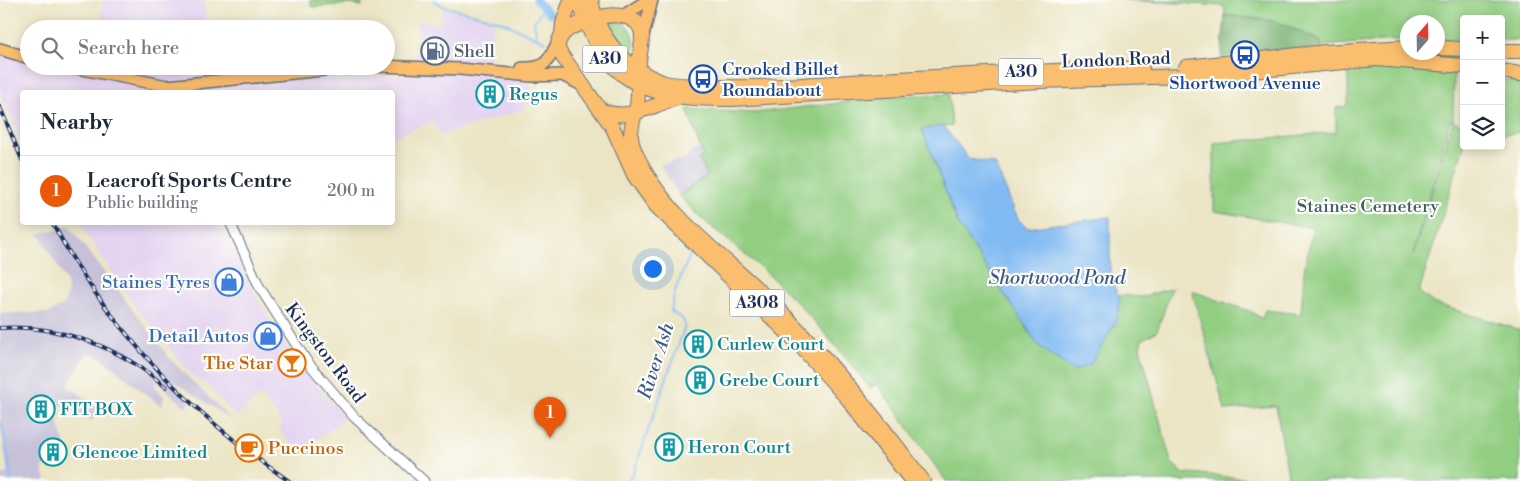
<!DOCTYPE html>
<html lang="en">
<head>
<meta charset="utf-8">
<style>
  :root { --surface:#fff; --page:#f2f2f3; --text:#1f2937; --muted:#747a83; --line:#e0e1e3; --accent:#ea580c }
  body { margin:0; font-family:"Libre Bodoni",serif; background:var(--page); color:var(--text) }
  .controls { position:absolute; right:15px; top:15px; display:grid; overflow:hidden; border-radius:5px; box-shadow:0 2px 12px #0003 }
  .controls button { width:45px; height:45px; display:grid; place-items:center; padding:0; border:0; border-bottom:1px solid var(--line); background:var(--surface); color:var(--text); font:25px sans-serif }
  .compass { position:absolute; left:1400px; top:15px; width:45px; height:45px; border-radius:50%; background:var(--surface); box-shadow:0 2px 12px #0003; rotate:20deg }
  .you { position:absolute; left:652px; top:268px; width:18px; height:18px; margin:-12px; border:4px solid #fff; border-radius:50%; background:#1a73e8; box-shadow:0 0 0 8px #1a73e833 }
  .badge { display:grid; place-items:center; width:32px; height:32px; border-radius:50%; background:var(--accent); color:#fff; font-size:16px; font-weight:700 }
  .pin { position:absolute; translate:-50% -41px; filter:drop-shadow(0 1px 2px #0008) }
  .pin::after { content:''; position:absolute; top:26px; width:18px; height:15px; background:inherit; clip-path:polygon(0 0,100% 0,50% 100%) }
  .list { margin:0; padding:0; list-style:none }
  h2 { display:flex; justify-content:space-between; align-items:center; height:65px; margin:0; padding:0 20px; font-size:21px }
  h2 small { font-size:16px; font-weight:400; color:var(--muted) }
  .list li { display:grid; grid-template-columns:32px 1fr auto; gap:15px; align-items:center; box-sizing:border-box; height:70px; padding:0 20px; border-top:1px solid var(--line) }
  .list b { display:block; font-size:19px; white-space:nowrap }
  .list p { margin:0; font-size:16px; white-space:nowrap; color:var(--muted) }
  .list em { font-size:16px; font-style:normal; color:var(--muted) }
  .icon { flex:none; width:28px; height:28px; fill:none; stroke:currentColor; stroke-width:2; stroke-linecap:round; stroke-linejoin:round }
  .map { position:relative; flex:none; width:1520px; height:481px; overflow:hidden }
  .search { position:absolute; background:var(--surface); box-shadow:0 2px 12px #0003; left:20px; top:20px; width:375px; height:55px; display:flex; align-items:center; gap:12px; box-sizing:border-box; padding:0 18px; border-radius:28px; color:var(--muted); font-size:19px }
  .panel { position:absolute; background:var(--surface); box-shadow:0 2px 12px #0003; left:20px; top:90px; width:375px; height:135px; border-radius:5px }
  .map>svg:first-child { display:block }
  .built { fill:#e4d3f1 }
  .industrial { fill:#c6c0d9 }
  .green { fill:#92ce82; stroke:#567e70; fill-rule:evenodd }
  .forest { fill:#75b170; stroke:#487067 }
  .water { fill:#82bbf3; stroke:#4e75a8 }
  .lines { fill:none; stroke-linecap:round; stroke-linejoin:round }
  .stream { stroke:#82bbf3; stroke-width:2 }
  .canal { stroke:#82bbf3; stroke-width:7 }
  .minor-casing { stroke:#646f82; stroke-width:11 }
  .major-casing { stroke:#646f82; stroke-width:14 }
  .highway-casing { stroke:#646f82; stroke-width:16 }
  .minor { stroke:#fff; stroke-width:9 }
  .major { stroke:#fabe6e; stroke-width:11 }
  .highway { stroke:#fabe6e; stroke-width:14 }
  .rail-casing { stroke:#1b2f5e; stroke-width:4 }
  .rail { stroke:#fdfcf7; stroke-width:2; stroke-dasharray:5.5; stroke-linecap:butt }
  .labels { text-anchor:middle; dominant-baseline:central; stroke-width:4.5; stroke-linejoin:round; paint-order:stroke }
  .shield { fill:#fdfcf7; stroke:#5f6c8c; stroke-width:1 }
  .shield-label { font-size:16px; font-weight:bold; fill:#1b2f5e }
  .service-label { font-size:18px; fill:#4e5e75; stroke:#fdfcf7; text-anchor:start }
  .street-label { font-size:18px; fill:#1b2f5e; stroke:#fdfcf7 }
  .transit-label { font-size:18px; fill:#164399; stroke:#fdfcf7; text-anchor:start }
  .culture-label { font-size:18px; fill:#0d838f; stroke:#fdfcf7; text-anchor:start }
  .park-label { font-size:18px; fill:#3f5f69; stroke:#fdfcf7 }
  .shop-label { font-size:18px; fill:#366cbe; stroke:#fdfcf7; text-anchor:end }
  .food-label { font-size:18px; fill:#c56008; stroke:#fdfcf7; text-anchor:end }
  .water-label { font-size:19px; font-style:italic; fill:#3a598b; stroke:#fdfcf7 }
</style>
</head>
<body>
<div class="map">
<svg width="1520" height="481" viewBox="0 0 1520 481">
  <rect width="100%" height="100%" fill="#fdfcf7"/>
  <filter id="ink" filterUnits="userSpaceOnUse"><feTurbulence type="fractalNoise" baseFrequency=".02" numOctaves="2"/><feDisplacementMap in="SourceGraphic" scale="10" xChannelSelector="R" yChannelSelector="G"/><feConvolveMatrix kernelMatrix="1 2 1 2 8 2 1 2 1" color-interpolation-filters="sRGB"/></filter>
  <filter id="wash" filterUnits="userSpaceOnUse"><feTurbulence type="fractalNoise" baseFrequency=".0096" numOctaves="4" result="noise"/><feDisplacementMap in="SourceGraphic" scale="20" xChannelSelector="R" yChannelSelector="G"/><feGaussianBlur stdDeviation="1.12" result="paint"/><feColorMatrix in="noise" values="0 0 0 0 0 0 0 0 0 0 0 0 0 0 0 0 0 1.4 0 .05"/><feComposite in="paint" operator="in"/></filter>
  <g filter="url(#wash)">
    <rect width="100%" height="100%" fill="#ebe5c5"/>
    <path class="built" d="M103 0H204L207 29H100Z
      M443 8 494 21 488 78 525 80 531 85 535 106 523 105V110L440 135 433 121 394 137 392 92H22V142L0 94V46L29 53V66H206V72L254 66H299L300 78 414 75 419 21 441 23Z
      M79 223H219L238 263 272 324 307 374 345 418 299 454 278 428 283 424 261 395 236 417 208 385 193 377 134 305Z"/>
    <path class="industrial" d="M700 149 703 157 699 159 709 176 679 195 660 165 687 158 693 151Z
      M69 226 172 361 233 421 166 376 191 402 186 407 155 380 157 383 154 385 164 397 162 407 100 357 88 352 67 386 100 408 92 421 52 400 69 459 42 467 46 481H0V475L8 473 0 427V313H49L64 305 68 292 67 283 39 234Z"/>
    <path class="green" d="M310 0H361L362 6 349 4 312 7Z
      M1126 0H1520V40H1501V19H1464V39H1438V22H1408L1407 39 1322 46 1276 21 1225 15 1224 6Z
      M616 21C637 28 636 41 632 59L614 41 605 22Z
      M1377 52 1464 54V63Z
      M1404 66 1454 72 1453 121 1460 124 1464 121V146L1419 292 1433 303 1520 330V481H1289L1276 406 1225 410 1192 291 1252 312 1262 319 1265 310 1301 314 1304 271 1313 228 1214 211V143L1336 132V108L1344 107 1348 103V69ZM1450 121H1453L1413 255V254Z
      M1501 79 1520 81V132L1501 135Z
      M949 94 952 126 922 129 958 224 1120 301 1118 295 1141 297 1172 288 1157 331 1142 340 1140 347 1171 462 1184 474 1190 473 1271 481H946L877 384 870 388C839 349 804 307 768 274 738 247 705 225 679 195L708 176 699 159 703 156 687 109 754 113 899 96Z"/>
    <path class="forest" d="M1225 15 1276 21 1321 41 1322 48 1240 53 1221 58Z"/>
    <path class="water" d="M943 126 969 159 995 164 1018 219 1027 228 1110 217V277L1120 300 1116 322 1090 365 1073 371 1038 345 958 224 922 129Z"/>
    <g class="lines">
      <path class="stream" d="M434 0 443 6 500 21 546 42
        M537 38 534 22 544 7
        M0 423 6 440 11 481
        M628 481 634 471 685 326 683 319 671 312 675 291 690 255"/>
      <path class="canal" d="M536 0 550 14"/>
    </g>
  </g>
  <g filter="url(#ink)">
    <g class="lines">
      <g class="minor-casing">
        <path id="minor" d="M230 222 260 288 306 360 354 417 424 481"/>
      </g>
      <g class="major-casing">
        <path id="major" d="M623 16 648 0
          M643 36 652 0
          M0 49 29 58
          M67 66 167 86 323 70 378 66 460 69 532 76 562 75 582 85
          M522 68C545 69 547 63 557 44"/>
      </g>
      <g class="highway-casing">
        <path id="highway" d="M579 0C602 85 650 100 732 99L1041 81 1209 75 1376 59 1464 66
          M591 0C598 38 626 69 662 82 674 86 687 85 700 86 744 89 788 86 832 83 935 77 1038 70 1142 68
          M562 34 563 23 571 0
          M1438 48 1464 49
          M1501 51H1520
          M1186 67 1325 52 1408 47
          M1501 71 1520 74
          M601 110C627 123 653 104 678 98
          M912 481 848 399 797 342 656 206 634 175 613 128 558 50C556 28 582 23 598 18 613 13 643 14 642 37 642 46 639 55 639 64 638 77 639 91 637 105 635 116 630 127 631 138 632 150 640 162 646 173 675 224 733 264 774 305 829 359 877 419 923 481"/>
      </g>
      <use href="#minor" class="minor"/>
      <use href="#major" class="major"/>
      <use href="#highway" class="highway"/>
      <g class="rail-casing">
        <path id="rail" d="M0 107 22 160
          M52 222C108 328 191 414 289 481
          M0 328C61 324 121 348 166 387"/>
      </g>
      <use href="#rail" class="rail"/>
    </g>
  </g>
  <defs>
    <g id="fuel-ring" transform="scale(1.4375)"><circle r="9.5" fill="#fdfcf7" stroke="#5c6f8a" stroke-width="1.5"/><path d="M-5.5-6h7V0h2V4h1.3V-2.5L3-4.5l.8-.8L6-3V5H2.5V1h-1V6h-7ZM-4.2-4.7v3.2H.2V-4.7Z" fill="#5c6f8a"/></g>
    <g id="bus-ring" transform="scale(1.4375)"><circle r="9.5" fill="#fdfcf7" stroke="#1a4fb4" stroke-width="1.5"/><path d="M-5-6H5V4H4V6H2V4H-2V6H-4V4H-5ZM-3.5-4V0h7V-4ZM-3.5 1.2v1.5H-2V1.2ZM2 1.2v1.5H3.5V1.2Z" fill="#1a4fb4"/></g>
    <g id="building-ring" transform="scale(1.4375)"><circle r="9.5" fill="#fdfcf7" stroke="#0f9aa8" stroke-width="1.5"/><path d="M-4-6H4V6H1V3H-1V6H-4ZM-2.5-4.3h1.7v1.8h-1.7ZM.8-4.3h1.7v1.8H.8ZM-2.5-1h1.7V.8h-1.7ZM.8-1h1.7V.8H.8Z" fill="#0f9aa8"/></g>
    <g id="shop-ring" transform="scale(1.4375)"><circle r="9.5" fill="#fdfcf7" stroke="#3f7fe0" stroke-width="1.5"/><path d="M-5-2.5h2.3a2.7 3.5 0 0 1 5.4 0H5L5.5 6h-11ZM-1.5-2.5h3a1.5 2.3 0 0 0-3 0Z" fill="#3f7fe0"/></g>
    <g id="bar-ring" transform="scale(1.4375)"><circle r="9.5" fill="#fdfcf7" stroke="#e8710a" stroke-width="1.5"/><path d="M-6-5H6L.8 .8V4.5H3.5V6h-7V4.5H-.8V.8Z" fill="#e8710a"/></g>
    <g id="cafe-ring" transform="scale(1.4375)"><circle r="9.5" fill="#fdfcf7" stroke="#e8710a" stroke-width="1.5"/><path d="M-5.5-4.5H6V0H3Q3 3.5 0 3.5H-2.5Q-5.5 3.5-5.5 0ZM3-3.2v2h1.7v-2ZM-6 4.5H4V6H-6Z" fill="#e8710a"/></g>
  </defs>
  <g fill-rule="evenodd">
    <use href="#fuel-ring" x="435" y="51"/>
    <use href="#bus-ring" x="1245" y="55"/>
    <use href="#bus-ring" x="703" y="79"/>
    <use href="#building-ring" x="490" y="94"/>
    <use href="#shop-ring" x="229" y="282"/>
    <use href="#shop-ring" x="268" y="336"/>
    <use href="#building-ring" x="698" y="344"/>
    <use href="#bar-ring" x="292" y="363"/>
    <use href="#building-ring" x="700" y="380"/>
    <use href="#building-ring" x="41" y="409"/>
    <use href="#building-ring" x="669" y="447"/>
    <use href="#cafe-ring" x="249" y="448"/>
    <use href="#building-ring" x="53" y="452"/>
  </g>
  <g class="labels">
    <g class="shield">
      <rect x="582.5" y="45.5" width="45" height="27" rx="4"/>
      <rect x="998.5" y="58.5" width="45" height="27" rx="4"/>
      <rect x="729.5" y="289.5" width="55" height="27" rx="4"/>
    </g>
    <g class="shield-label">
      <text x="605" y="59">A30</text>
      <text x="1021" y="72">A30</text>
      <text x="757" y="303">A308</text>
    </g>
    <g class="service-label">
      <text x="454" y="51">Shell</text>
    </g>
    <g class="street-label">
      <text transform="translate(1116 60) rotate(-2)">London Road</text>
      <text transform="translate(325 353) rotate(53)">Kingston Road</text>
    </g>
    <g class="transit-label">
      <text x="722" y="69">Crooked Billet<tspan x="722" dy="21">Roundabout</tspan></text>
      <text x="1245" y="83" text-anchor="middle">Shortwood Avenue</text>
    </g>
    <g class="culture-label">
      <text x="509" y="94">Regus</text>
      <text x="717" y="344">Curlew Court</text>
      <text x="719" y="380">Grebe Court</text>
      <text x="60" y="409">FIT BOX</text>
      <text x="688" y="447">Heron Court</text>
      <text x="72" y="452">Glencoe Limited</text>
    </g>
    <g class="park-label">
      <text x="1368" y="206">Staines Cemetery</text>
    </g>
    <g class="shop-label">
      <text x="210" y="282">Staines Tyres</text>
      <text x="249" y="336">Detail Autos</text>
    </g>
    <g class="food-label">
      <text x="273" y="363">The Star</text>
      <text x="268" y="448" text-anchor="start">Puccinos</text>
    </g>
    <g class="water-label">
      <text x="1057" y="278">Shortwood Pond</text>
      <text transform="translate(656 361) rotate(-72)">River Ash</text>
    </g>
  </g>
</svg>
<div class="controls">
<button>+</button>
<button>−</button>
<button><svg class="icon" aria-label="layers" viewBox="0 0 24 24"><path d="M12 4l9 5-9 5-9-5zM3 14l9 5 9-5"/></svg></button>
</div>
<svg class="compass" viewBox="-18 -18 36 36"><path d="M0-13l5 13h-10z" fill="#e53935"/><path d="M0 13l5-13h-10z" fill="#747a83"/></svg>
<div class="you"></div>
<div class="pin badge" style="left:550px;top:438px">1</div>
<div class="search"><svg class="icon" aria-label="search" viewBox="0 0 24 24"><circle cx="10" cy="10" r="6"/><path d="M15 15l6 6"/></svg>Search here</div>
<section class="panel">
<h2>Nearby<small></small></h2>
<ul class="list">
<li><span class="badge">1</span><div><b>Leacroft Sports Centre</b><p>Public building</p></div><em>200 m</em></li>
</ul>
</section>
</div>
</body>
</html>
